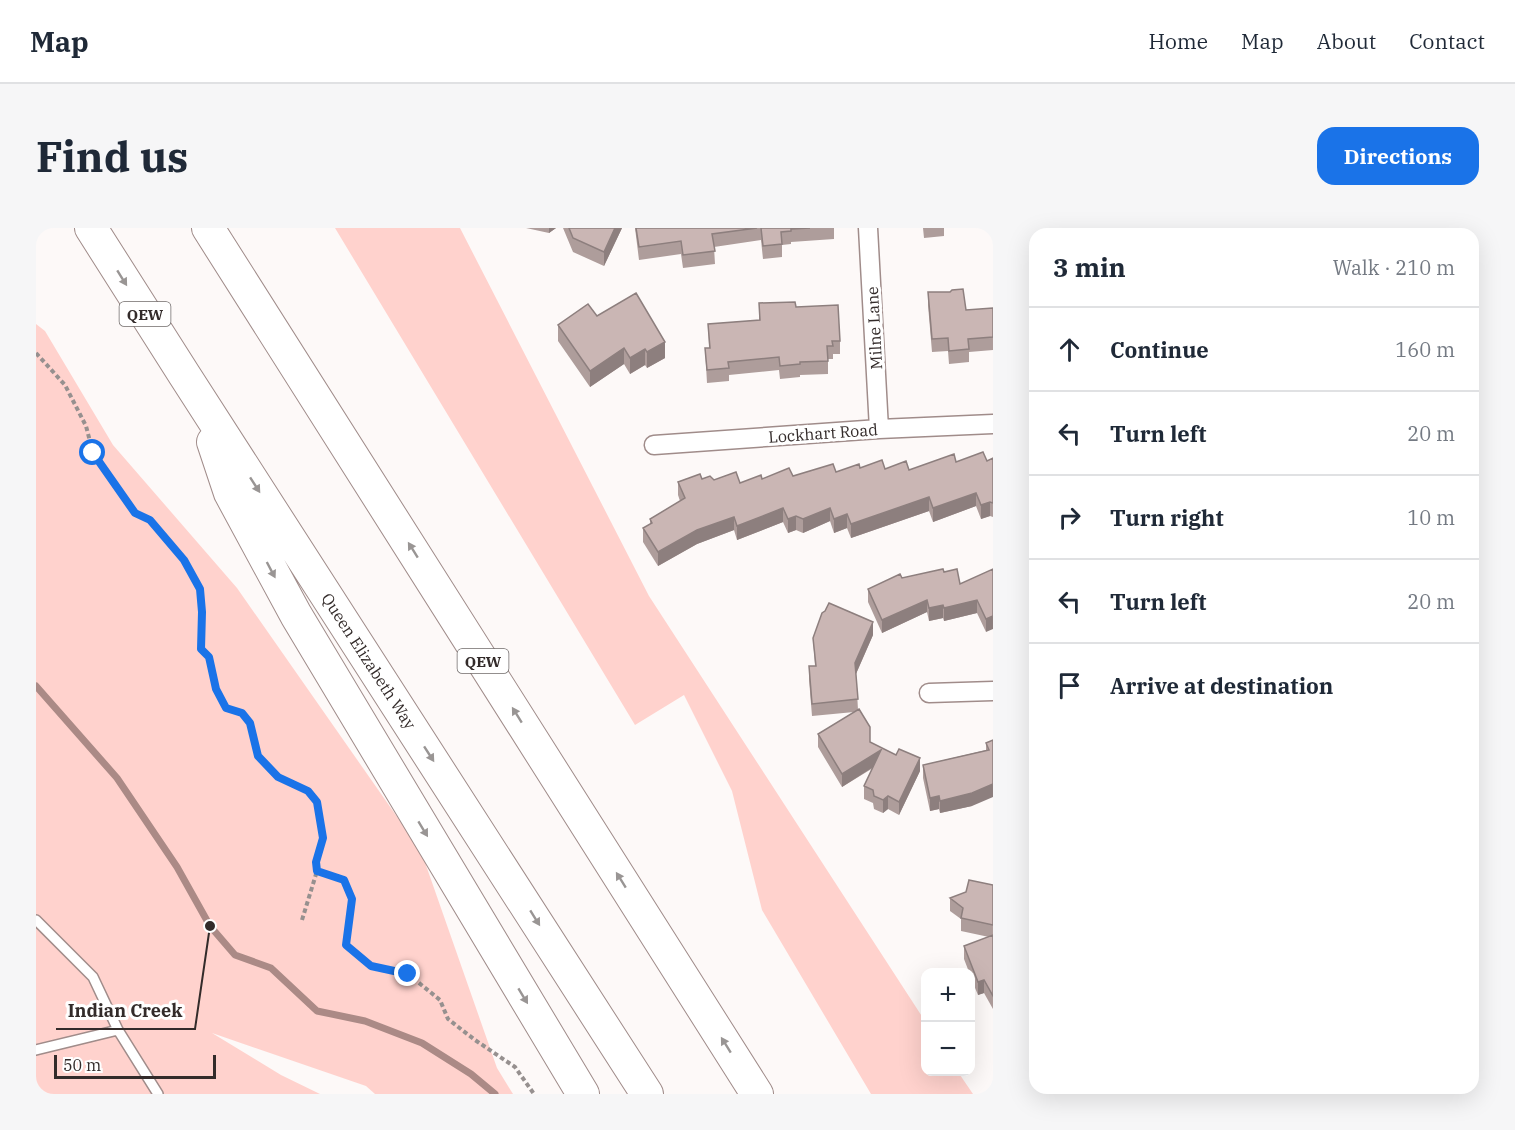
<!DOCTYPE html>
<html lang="en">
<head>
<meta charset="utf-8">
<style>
  :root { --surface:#fff; --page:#f6f6f7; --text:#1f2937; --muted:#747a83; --line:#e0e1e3; --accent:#1a73e8 }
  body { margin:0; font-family:"IBM Plex Serif",serif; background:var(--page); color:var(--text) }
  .controls { position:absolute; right:18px; bottom:18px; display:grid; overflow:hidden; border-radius:12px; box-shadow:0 6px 24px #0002 }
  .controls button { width:54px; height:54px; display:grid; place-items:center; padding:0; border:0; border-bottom:2px solid var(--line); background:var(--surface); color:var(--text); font:30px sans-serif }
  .scale { position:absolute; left:18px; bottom:15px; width:162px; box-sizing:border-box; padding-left:6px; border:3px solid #332b2a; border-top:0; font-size:16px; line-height:21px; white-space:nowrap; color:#332b2a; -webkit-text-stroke:4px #fff; paint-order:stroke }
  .stop { position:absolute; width:18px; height:18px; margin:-14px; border:4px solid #1a73e8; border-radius:50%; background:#fff }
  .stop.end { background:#1a73e8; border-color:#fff; box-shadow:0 2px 6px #0008 }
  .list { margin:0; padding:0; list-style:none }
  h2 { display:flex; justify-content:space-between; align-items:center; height:78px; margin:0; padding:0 24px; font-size:26px }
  h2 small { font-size:20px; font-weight:400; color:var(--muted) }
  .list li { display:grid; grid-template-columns:39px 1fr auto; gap:18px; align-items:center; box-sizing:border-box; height:84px; padding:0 24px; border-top:2px solid var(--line) }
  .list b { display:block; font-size:22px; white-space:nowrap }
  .list em { font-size:20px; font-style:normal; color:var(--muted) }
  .icon { flex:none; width:33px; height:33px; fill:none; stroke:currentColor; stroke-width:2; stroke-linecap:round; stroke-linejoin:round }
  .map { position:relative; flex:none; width:957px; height:866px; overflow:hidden; border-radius:18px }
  header { display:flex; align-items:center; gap:36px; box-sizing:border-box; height:84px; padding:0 30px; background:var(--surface); border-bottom:2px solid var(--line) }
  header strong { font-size:28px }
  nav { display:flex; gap:33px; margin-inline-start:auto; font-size:21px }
  .intro { display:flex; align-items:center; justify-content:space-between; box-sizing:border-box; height:144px; padding:0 36px }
  h1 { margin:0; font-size:42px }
  .button { padding:15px 27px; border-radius:18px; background:var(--accent); color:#fff; font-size:21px; font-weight:700 }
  main { display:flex; gap:36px; padding:0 36px }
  aside { flex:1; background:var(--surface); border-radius:18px; box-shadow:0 6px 24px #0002 }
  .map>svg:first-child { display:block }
  .green { fill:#ffd2cd }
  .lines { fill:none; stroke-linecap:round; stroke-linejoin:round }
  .stream { stroke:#ab8a86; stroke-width:7 }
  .service-casing { stroke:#a08c8a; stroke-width:12 }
  .minor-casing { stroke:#a08c8a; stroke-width:21 }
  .motorway-casing { stroke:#a08c8a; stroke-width:34 }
  .path { stroke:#96908f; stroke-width:4; stroke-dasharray:4.5 3; stroke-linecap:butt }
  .service { stroke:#fff; stroke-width:9 }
  .minor { stroke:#fff; stroke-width:18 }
  .motorway { stroke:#fff; stroke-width:32 }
  .wall { fill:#ae9d9b }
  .shaded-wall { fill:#8d7f7e }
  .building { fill:#cab6b4; stroke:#8d7f7e; stroke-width:1.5 }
  .oneway { fill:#999594 }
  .route { stroke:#1a73e8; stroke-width:8 }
  .labels { text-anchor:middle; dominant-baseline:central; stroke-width:6; stroke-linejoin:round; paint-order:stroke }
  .shield { fill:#fff; stroke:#706b6a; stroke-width:1.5 }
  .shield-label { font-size:15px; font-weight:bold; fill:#332b2a }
  .street-label { font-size:16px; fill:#332b2a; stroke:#fff }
  .leader { fill:none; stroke:#332b2a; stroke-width:2 }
  .callout-dot { fill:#332b2a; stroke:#fff; stroke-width:2 }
  .callout-label { font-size:18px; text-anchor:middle; font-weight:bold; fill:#332b2a; stroke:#fff; stroke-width:6; stroke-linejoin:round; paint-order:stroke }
</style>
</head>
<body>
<header>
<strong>Map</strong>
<nav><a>Home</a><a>Map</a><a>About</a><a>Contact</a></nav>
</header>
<div class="intro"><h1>Find us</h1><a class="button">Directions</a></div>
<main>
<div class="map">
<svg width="957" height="866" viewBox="0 0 957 866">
  <rect width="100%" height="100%" fill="#fdf9f8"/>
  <path class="green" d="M299 0H424L613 368 889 793 890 844H922L937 866H835L726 682 696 563 648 467 599 497Z
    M0 96 9 103 77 217 201 360 385 623 461 840 477 866H339L330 858 176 805 245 847 284 866H0Z"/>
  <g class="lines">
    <path class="stream" d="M0 458 81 550 141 639 174 698 199 727 235 740 281 783 329 793 386 815 435 846 459 866"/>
    <g class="service-casing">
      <path id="service" d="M0 692 57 749 82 802 0 822
        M82 802 122 866"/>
    </g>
    <g class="minor-casing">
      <path id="minor" d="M832 0 843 201
        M618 217 843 201 957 196
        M893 465 957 463"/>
    </g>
    <g class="motorway-casing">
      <path id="motorway" d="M55 0C238 290 427 576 611 866
        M172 0 721 866
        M177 214 194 265 260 387 547 866"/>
    </g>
    <path class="path" d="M0 125 29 157 50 198 57 225 99 285 114 292 148 332 164 361 166 384 165 421 173 429 180 461 190 480 206 485 214 495 222 528 242 549 272 563 281 574 287 610 281 634V643L266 692
      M281 643 308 652 316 671 310 717 335 738 372 746 404 772 412 791 439 812 479 839 498 866"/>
    <use href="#service" class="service"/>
    <use href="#minor" class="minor"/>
    <use href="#motorway" class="motorway"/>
  </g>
  <path class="wall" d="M490 0H520L513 5Z
    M527 0H586L568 38 537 24Z
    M599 0H798V11L755 14V16L746 17V29L727 31 725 12 678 19 679 36 647 40 645 26 603 32Z
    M887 0H908V8L888 10Z
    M892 64 930 82 957 80V122L933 124V134L913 136 912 123 896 124 892 77Z
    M723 75 760 79 804 113V126H797V131H792V146L764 147V149L744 151 743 142 693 147V153L671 155 669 120H673L672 96 723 92Z
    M561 88 629 130 611 140 609 137 594 146 588 136 554 159 522 113V97Z
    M957 230V289L954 288 945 291 940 278 897 294 893 283 815 310 811 300 798 305 794 293 767 305 760 302 752 305 747 294 701 312 698 302 661 316 622 338 607 314V300L614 296V291L644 273 642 267V254L666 251 704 255 726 251 800 244 824 240 873 242 920 234 951 233Z
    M957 341 950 404 941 385 908 393 907 390 893 393 891 384 846 405 832 374V361L866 350 908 344 924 356Z
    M837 407 820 446 822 482 834 514 884 543 863 587 852 581 847 585 838 581 837 575 828 571V558L837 540 806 559 782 519V506L818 484 776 488 773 451V438H779L777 410Z
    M957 512 936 578 904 585 903 581 894 583 887 550V537L950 522V515Z
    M957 657V781L948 765 942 767 934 748V744H933L928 731V718L953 709 925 703V691L914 683V670Z"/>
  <path class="shaded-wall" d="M513 0H520L513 5Z
    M579 0H586L568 38V24Z
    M629 114V130L611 140V124Z
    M588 120V136L554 159V143Z
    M609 121V137L594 146V130Z
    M940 265V278L897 294V280Z
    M893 269V283L815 310V296Z
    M954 274V288L945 291V277Z
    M747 280V294L701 312V298Z
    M794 280V293L767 305V291Z
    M811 286V300L798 305V291Z
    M760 288V302L752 305V291Z
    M698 289V302L661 316 622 338V324L661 302Z
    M891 372V384L846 405V392Z
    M941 372V385L908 393V380Z
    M907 377V390L893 393V380Z
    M957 388V401L950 404V391Z
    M837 394V407L819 448V435Z
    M845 522V534L806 559V546Z
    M884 530V543L863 587V574Z
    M957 556V569L936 578 904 585V573Z
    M852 568V581L847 585V572Z
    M903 568V581L894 583V570Z
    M948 752V765L942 767V754Z"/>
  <path class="building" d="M533 0H579L568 24 537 10Z
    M600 0H721L676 6 679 23 647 27 645 13 603 19Z
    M725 0H774L755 1V3L745 4 746 16 727 18Z
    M927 61 930 82 957 80V109L932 111 933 121 913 123 912 110 896 111 892 64H914L916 62Z
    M600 65 629 114 611 124 609 121 594 130 588 120 554 143 522 97 552 76 561 88Z
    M759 74 760 79 802 77 804 113H796L797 118H791L792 133 764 134V136L744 138 743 129 692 134 693 140 671 142 669 120H674L672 96 724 92 723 75Z
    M947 224 951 233 957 230V275L954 274 945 277 940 265 897 280 893 269 815 296 811 286 798 291 794 280 767 291 760 288 752 291 747 280 701 298 698 289 661 302 622 324 607 300 616 295 614 291 649 270 642 254 664 246 666 251 674 248 678 252 700 244 704 255 725 247 726 251 753 240 757 248 797 236 800 244 823 236 824 240 846 232 849 241 870 233 873 242 918 226 920 234Z
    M907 341 908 344 921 341 924 356 957 341V388L950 391 941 372 908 380 907 377 893 380 891 372 846 392 832 361 864 346 866 350Z
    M793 375 837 394 819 435 822 471 776 476 773 438H780L777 410 786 385 789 383Z
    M823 481 834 499V514L860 527 863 521 884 530 863 574 852 568 847 572 838 568 837 562 828 558 845 522 806 546 782 506Z
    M957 512V556L936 565 904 573 903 568 894 570 887 537 953 522 950 515Z
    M933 652 957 657V697L925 690 927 680 914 670 930 664Z
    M957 707V768L948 752 942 754 928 718Z"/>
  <defs><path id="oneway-solid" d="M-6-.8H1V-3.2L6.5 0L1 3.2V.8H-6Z" transform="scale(1.5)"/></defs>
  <g class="oneway">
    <use href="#oneway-solid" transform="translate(86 50) rotate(58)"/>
    <use href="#oneway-solid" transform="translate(219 257) rotate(57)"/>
    <use href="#oneway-solid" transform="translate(377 322) rotate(-122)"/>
    <use href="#oneway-solid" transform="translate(235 342) rotate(62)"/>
    <use href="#oneway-solid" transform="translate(481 487) rotate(-122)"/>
    <use href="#oneway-solid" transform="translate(393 526) rotate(57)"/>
    <use href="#oneway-solid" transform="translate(387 601) rotate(59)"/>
    <use href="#oneway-solid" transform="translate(585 652) rotate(-122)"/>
    <use href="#oneway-solid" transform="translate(499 690) rotate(58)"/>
    <use href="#oneway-solid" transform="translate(487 768) rotate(59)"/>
    <use href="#oneway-solid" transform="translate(690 817) rotate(-122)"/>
  </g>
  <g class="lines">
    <path class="route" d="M57 225 99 285 114 292 148 332 164 361 166 384 165 421 173 429 180 461 190 480 206 485 214 495 222 528 242 549 272 563 281 574 287 610 280 634 281 643 308 652 316 671 310 717 335 738 372 746"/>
  </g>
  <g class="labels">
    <g class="shield">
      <rect x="83.5" y="74" width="51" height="24" rx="4.5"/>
      <rect x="421.5" y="421" width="51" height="24" rx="4.5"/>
    </g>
    <g class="shield-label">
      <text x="109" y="86">QEW</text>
      <text x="447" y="433">QEW</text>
    </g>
    <g class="street-label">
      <text transform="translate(838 100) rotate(-93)">Milne Lane</text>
      <text transform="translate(787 205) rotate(-4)">Lockhart Road</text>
      <text transform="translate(333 433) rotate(57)">Queen Elizabeth Way</text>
    </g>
  </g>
  <path class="leader" d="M174 698L159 801H20"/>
  <circle class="callout-dot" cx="174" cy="698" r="6"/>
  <g class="callout-label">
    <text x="89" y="789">Indian Creek</text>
  </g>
</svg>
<div class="controls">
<button>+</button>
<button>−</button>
</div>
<div class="scale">50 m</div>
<div class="stop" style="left:57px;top:225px"></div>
<div class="stop end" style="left:372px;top:746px"></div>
</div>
<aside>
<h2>3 min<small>Walk · 210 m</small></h2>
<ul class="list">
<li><svg class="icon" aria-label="ahead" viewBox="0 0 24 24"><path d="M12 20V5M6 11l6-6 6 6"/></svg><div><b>Continue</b></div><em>160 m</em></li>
<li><svg class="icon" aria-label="left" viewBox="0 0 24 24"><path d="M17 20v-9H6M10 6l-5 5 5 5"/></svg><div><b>Turn left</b></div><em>20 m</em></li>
<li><svg class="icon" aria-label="right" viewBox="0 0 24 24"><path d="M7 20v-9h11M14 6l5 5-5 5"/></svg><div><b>Turn right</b></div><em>10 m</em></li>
<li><svg class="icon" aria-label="left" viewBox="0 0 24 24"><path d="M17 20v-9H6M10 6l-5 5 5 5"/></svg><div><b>Turn left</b></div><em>20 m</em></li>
<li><svg class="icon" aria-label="arrive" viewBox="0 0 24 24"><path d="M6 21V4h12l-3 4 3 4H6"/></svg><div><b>Arrive at destination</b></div></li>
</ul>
</aside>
</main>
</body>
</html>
